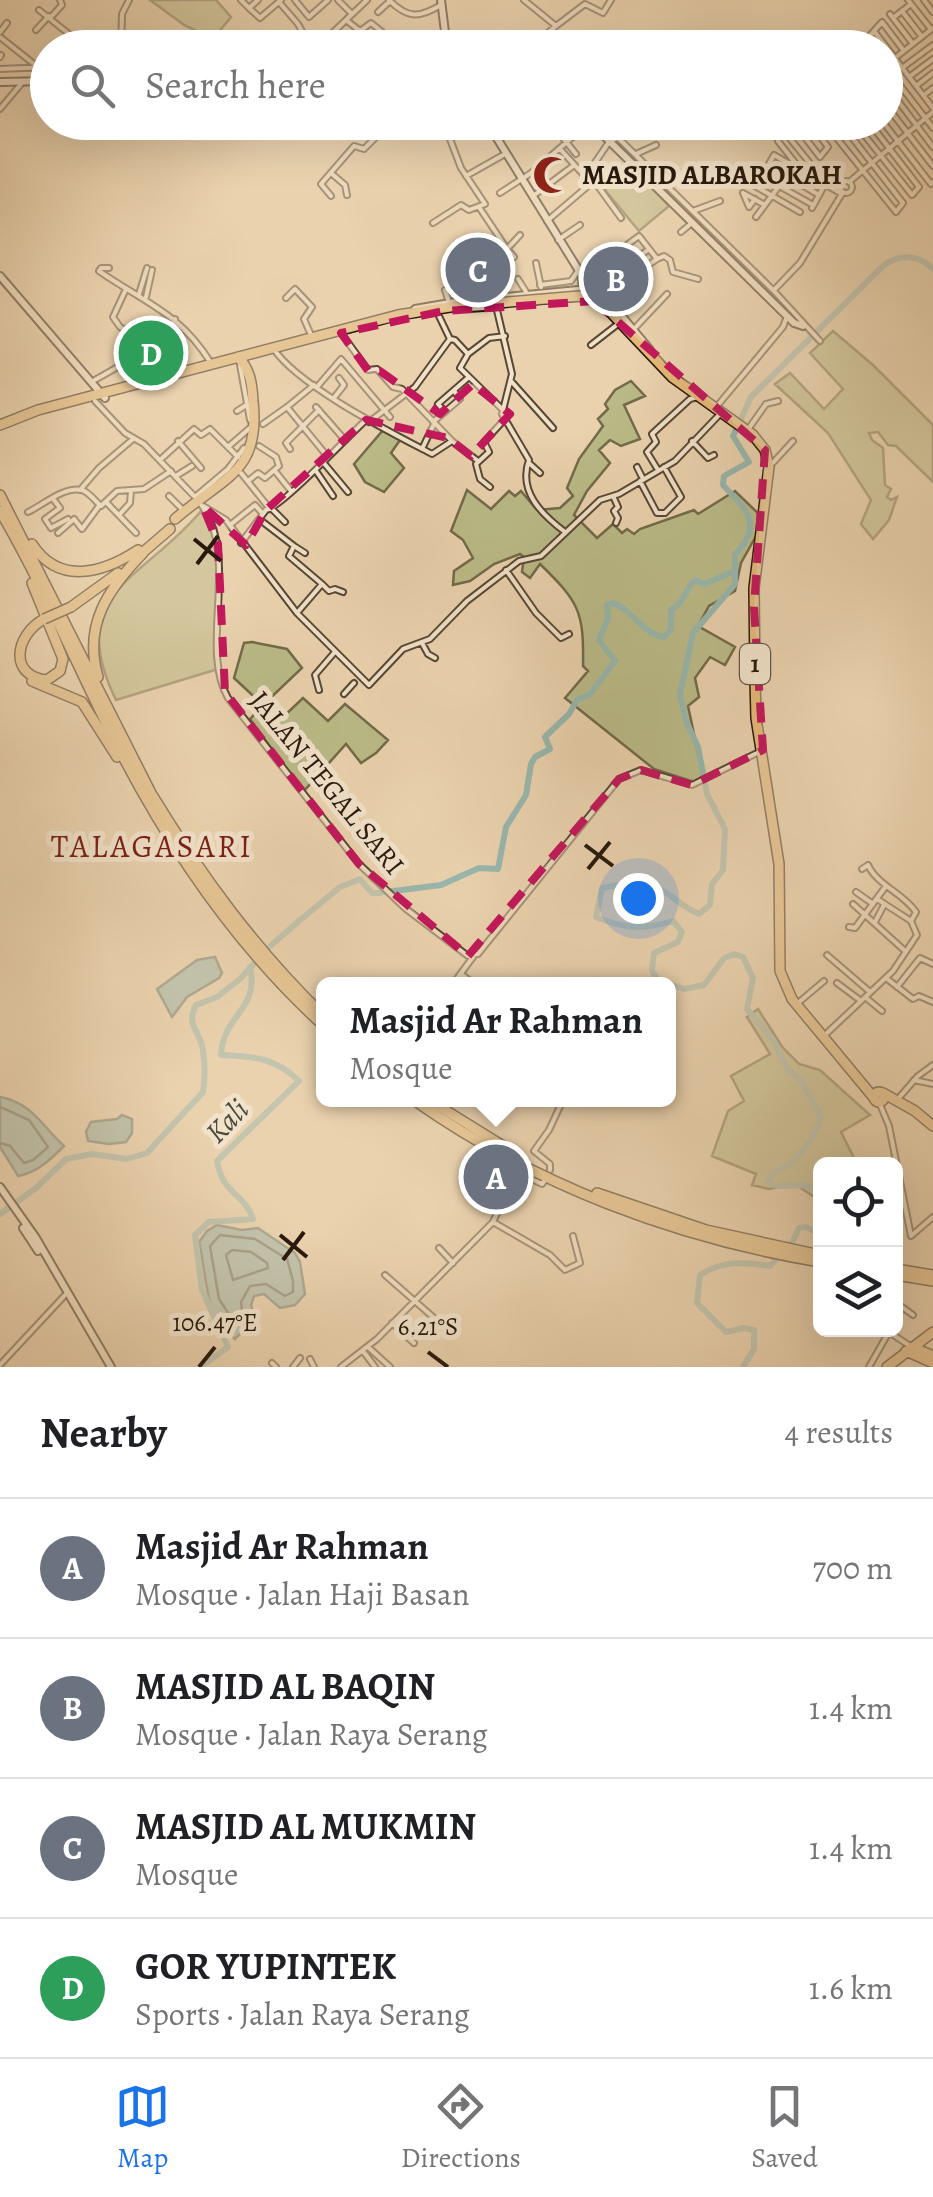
<!DOCTYPE html>
<html lang="en">
<head>
<meta charset="utf-8">
<style>
  :root { --surface:#fff; --page:#f6f6f6; --text:#202124; --muted:#757577; --line:#e0e0e0; --accent:#1a73e8 }
  body { margin:0; font-family:Alegreya,serif; background:var(--page); color:var(--text) }
  .controls { position:absolute; right:30px; bottom:30px; display:grid; overflow:hidden; border-radius:15px; box-shadow:0 10px 40px #0002 }
  .controls button { width:90px; height:90px; display:grid; place-items:center; padding:0; border:0; border-bottom:2px solid var(--line); background:var(--surface); color:var(--text); font:50px sans-serif }
  .you { position:absolute; left:638px; top:898px; width:35px; height:35px; margin:-25px; border:8px solid #fff; border-radius:50%; background:#1a73e8; box-shadow:0 0 0 15px #1a73e833 }
  .badge { display:grid; place-items:center; width:65px; height:65px; border-radius:50%; background:var(--accent); color:#fff; font-size:32px; font-weight:700 }
  .pin { position:absolute; translate:-50% -50%; border:5px solid #fff; box-shadow:0 2px 10px #0006 }
  .popup { position:absolute; left:316px; top:977px; width:360px; height:130px; box-sizing:border-box; display:grid; place-content:center; border-radius:15px; background:var(--surface); filter:drop-shadow(0 2px 8px #0005); font-size:32px; white-space:nowrap; color:var(--muted) }
  .popup b { font-size:38px; color:var(--text) }
  .popup::after { content:''; position:absolute; left:50%; top:100%; margin-left:-20px; border:20px solid transparent; border-top-color:var(--surface) }
  .list { margin:0; padding:0; list-style:none }
  h2 { display:flex; justify-content:space-between; align-items:center; height:130px; margin:0; padding:0 40px; font-size:42px }
  h2 small { font-size:32px; font-weight:400; color:var(--muted) }
  .list li { display:grid; grid-template-columns:65px 1fr auto; gap:30px; align-items:center; box-sizing:border-box; height:140px; padding:0 40px; border-top:2px solid var(--line) }
  .list b { display:block; font-size:38px; white-space:nowrap }
  .list p { margin:0; font-size:32px; white-space:nowrap; color:var(--muted) }
  .list em { font-size:32px; font-style:normal; color:var(--muted) }
  .icon { flex:none; width:55px; height:55px; fill:none; stroke:currentColor; stroke-width:2; stroke-linecap:round; stroke-linejoin:round }
  .map { position:relative; flex:none; width:933px; height:1367px; overflow:hidden }
  .search { position:absolute; background:var(--surface); box-shadow:0 10px 40px #0002; left:30px; right:30px; top:30px; height:110px; display:flex; align-items:center; gap:25px; box-sizing:border-box; padding:0 35px; border-radius:55px; color:var(--muted); font-size:38px }
  .sheet { height:690px; background:var(--surface) }
  nav { display:flex; justify-content:space-around; align-items:center; box-sizing:border-box; height:140px; border-top:2px solid var(--line); background:var(--surface); font-size:28px; color:var(--muted) }
  nav a { display:grid; justify-items:center; gap:5px }
  nav .on { color:var(--accent) }
  .map>svg:first-child { display:block }
  .green { fill:#babb88; stroke:#726a4a; stroke-width:2.5 }
  .water { fill:#98b7ad; stroke:#6c786d; stroke-width:2.5 }
  .lines { fill:none; stroke-linecap:round; stroke-linejoin:round }
  .shore { stroke:#60685d; stroke-width:2.5 }
  .river { stroke:#98b7ad; stroke-width:6 }
  .street-casing { stroke:#594835; stroke-width:8 }
  .secondary-casing { stroke:#291a0d; stroke-width:10 }
  .highway-casing { stroke:#291a0d; stroke-width:12 }
  .street { stroke:#f1e2ca; stroke-width:4 }
  .secondary { stroke:#f1e2ca; stroke-width:6 }
  .highway { stroke:#e5b977; stroke-width:9 }
  .highway-bridge-casing { stroke:#291a0d; stroke-width:12; stroke-linecap:butt }
  .highway-bridge { stroke:#e5b977; stroke-width:9 }
  .marked { fill:none; stroke:#c2185b; stroke-width:8; stroke-dasharray:20 12; stroke-linejoin:round }
  .ticks { fill:none; stroke:#291a0d; stroke-width:4 }
  .labels { text-anchor:middle; dominant-baseline:central; stroke-width:10; stroke-linejoin:round; paint-order:stroke }
  .shield { fill:#f1e2ca; stroke:#655646; stroke-width:2.5 }
  .shield-label { font-size:25px; font-weight:bold; fill:#291a0d }
  .poi-label { font-size:28px; font-weight:bold; fill:#291a0d; stroke:#f1e2ca; text-anchor:start }
  .street-label { font-size:28px; fill:#291a0d; stroke:#f1e2ca }
  .water-label { font-size:30px; font-style:italic; fill:#4a493d; stroke:#f1e2ca }
  .quarter-label { font-size:32px; letter-spacing:2.5px; fill:#7a1f14; stroke:#f1e2ca }
  .ticks-label { font-size:25px; text-anchor:middle; fill:#291a0d; stroke:#f1e2ca; stroke-width:10; stroke-linejoin:round; paint-order:stroke }
</style>
</head>
<body>
<div class="map">
<svg width="933" height="1367" viewBox="0 0 933 1367">
  <rect width="100%" height="100%" fill="#ead2ae"/>
  <filter id="stains"><feTurbulence type="fractalNoise" baseFrequency=".002" numOctaves="4"/><feColorMatrix values="0 0 0 0 .2 0 0 0 0 .09 0 0 0 0 .02 0 0 0 .5 -.17"/></filter>
  <radialGradient id="worn" r=".72"><stop offset=".6" stop-color="#630" stop-opacity="0"/><stop offset="1" stop-color="#630" stop-opacity=".3"/></radialGradient>
  <path class="green" d="M150 0H216L231 17 213 39 184 25Z
    M620 174 629 182 639 174 669 206 639 231 605 190Z
    M833 331 873 365 933 425V482L896 446 888 445 878 432 869 433 872 440 883 448 885 485 891 489 887 497 891 500 897 497 889 520 873 539 861 524 871 500 828 433 775 384 790 373 824 409 843 389 810 353Z
    M631 381 645 396 624 405 640 439 621 446 610 440 599 450 610 463 587 491 574 515 597 538 613 524 622 533 627 529 634 534 640 529 694 510 698 514 735 491 765 520 741 563 735 591 709 606 698 626 735 647 725 665 710 657 695 678 699 697 688 706 703 776 694 782 654 769 565 698 588 671 583 666C584 611 579 602 540 564L530 578 522 572 524 557 520 554 494 564 470 581 453 585 454 571 473 558 463 540 451 531 467 490 491 509 509 491 515 496 521 491 537 510 560 508 573 496 567 488 579 459 603 426 598 419 608 409 605 404 615 390Z
    M384 429 400 440 391 453 404 468 384 492 365 482 354 464Z
    M201 511 216 541 218 669 116 700C63 592 144 580 201 511Z
    M252 642 287 649 302 668 264 704 281 719 303 698 328 721 345 704 388 740 376 753 361 763 346 744 303 792 250 719 263 705 234 678 244 643Z
    M758 1009 783 1048 799 1064 820 1070 870 1115 841 1132 857 1164H820V1201L795 1184 769 1189 752 1185 756 1174 712 1156 728 1111 744 1101 731 1076 770 1054 747 1017Z"/>
  <path class="water" d="M215 957 222 973 219 978 187 997 172 1017 157 989 197 960Z
    M0 1097C32 1103 42 1126 64 1146 51 1159 37 1173 18 1176L0 1147Z
    M122 1115 132 1119V1133L126 1142 109 1144 88 1141 86 1132 91 1122 117 1119Z
    M217 1225 242 1230 258 1228 295 1253 300 1262 305 1294 295 1305 280 1308 264 1294 254 1296 251 1305 255 1319 235 1339C228 1331 220 1323 214 1314 206 1299 204 1261 199 1242L207 1231Z"/>
  <g class="lines">
    <path class="shore" d="M0 1107 29 1120 48 1147 33 1160 24 1163 10 1146 0 1143
      M220 1235 255 1239 287 1259 293 1281V1292L285 1296 266 1284 250 1286 241 1302 243 1318 239 1322H234L219 1299 210 1246Z
      M232 1250 251 1252 267 1263 268 1268 233 1280 226 1255Z"/>
    <path class="river" d="M712 232 788 308
      M820 1190C799 1179 781 1192 768 1182 773 1171 777 1171 787 1166 802 1156 816 1134 821 1117L800 1079 788 1070 773 1040 747 1009 753 978 743 957 734 954 724 958 704 985 684 989 657 980 652 970 654 953 678 942 682 932 673 921C643 930 625 929 596 917L602 888C623 884 646 881 665 892 677 900 685 908 699 914L710 905 712 884 723 870 725 829 707 794 698 747 686 721 680 694 693 633 735 584V555C764 523 747 511 723 485L724 476 749 462 733 436 751 397 884 265C900 254 918 254 933 269
      M0 1214 36 1188 66 1159 92 1154 127 1159 147 1153 203 1092C205 1079 205 1064 203 1051 201 1031 185 1026 196 1005L217 997 240 979 268 948 299 921 340 887 360 879 372 893H378L441 885 479 868 498 869 506 827 526 795 531 764 535 757 550 749 545 737 569 714 577 700 590 694 615 661 599 640 608 618 607 605 614 603C633 611 644 635 664 637L671 630V610C685 602 685 589 695 580L704 584 735 571
      M201 1367 228 1347 202 1290 195 1235 209 1222 253 1219C243 1191 223 1196 217 1161L299 1081C276 1058 253 1056 221 1055 223 1014 260 1010 250 967
      M743 1367 754 1349V1330L743 1328 726 1332 697 1303 700 1275C723 1260 744 1262 770 1266L792 1243 799 1228 806 1227 820 1234"/>
    <g class="street-casing">
      <path id="street" d="M241 0 249 8 258 0
        M295 0 309 17 328 0
        M338 0 352 14
        M389 0C408 19 419 18 441 5
        M524 0 556 26 545 35 541 48
        M908 0 930 28
        M924 0 933 12
        M279 2 298 24 311 48
        M249 8 260 18 281 0
        M39 10 79 42 75 48
        M902 11 922 37
        M378 12 390 1
        M890 14 913 44
        M50 18 62 5 60 0
        M893 18 911 4
        M346 20 367 0
        M556 26 585 4 603 13 611 0
        M36 30 49 16
        M874 31 933 108
        M0 32 7 23
        M0 37 39 68V79
        M328 38 337 48
        M391 46 394 48
        M629 47V48
        M121 48 122 14 129 0
        M317 48 346 20 360 31 371 23 386 35
        M870 48 865 41 882 22 904 51
        M0 57 1 55
        M895 58 933 28
        M886 67 933 128
        M902 68 933 45
        M0 69 48 67
        M909 77 933 59
        M886 85 933 147
        M916 86 933 73
        M924 95 933 88
        M886 105 933 166
        M0 109 21 84
        M550 122 576 154
        M602 122 774 291 820 341
        M803 122 787 135 813 167 809 175
        M824 122 896 212 903 203 840 122
        M854 122 912 195 919 187 869 122
        M883 122 931 184 933 182
        M797 127 820 157 828 147 809 122
        M778 141 800 169
        M560 149 590 182
        M636 154 656 145
        M768 165 819 195
        M331 173 345 185 347 195
        M758 174 813 205
        M466 176 505 154
        M762 176 774 155 842 194
        M592 178 621 218
        M840 187a6 6 0 1 1 12 0a6 6 0 1 1-12 0Z
        M849 182 933 112
        M750 183 800 212
        M500 193 531 173 590 122
        M743 193 765 205
        M743 193 749 207 755 199
        M331 196 321 184 354 146 364 149 389 124
        M533 196 573 166
        M479 207 507 249 498 258
        M812 208 824 186
        M693 211 720 201
        M756 217 779 186
        M547 221 588 186 594 164 609 142 650 122
        M433 223 461 205 469 210 485 204 461 168 445 126
        M681 232 693 222
        M558 240 580 225
        M514 257 507 249 520 235
        M536 263 541 287
        M629 264 649 249
        M109 268H101L99 271C145 303 179 312 211 363
        M581 274 597 264 604 271 623 260 621 255 624 247 639 236 657 259 664 256 670 260 673 272 698 279
        M518 279 528 295
        M481 282 489 298
        M540 285 571 281 578 271
        M126 289 113 317 120 327 143 341
        M775 289 800 263 843 192
        M445 290 449 302
        M139 294 147 268
        M598 294 612 290 657 259
        M146 297 152 270
        M286 298 295 289 312 307 304 319 311 335
        M496 306 512 374 502 414 529 460C518 491 541 514 565 532
        M437 312 450 339
        M634 329 667 294
        M341 333 368 370 377 369 393 387 402 389 452 441
        M591 345 618 324
        M273 348C298 386 390 432 432 454L452 441 478 461
        M468 354 460 368 502 409
        M240 365 250 420
        M93 381 123 364 149 334 166 343 175 319
        M511 381 553 428
        M314 385 287 407 327 456
        M317 387 341 359 390 417
        M334 398 344 385 339 378
        M95 401 125 433 144 444 194 496
        M718 405 783 327 786 319
        M316 407 344 439
        M237 411 248 404
        M444 411 438 404 469 377
        M369 422 415 387 450 339 455 340 468 354 489 338 505 336
        M433 422 460 399 455 392
        M263 424 287 407
        M747 431 766 404 778 401
        M178 441 201 468
        M692 441 708 458 714 455
        M228 447 251 427
        M290 449 286 443 319 410
        M422 449 433 426
        M160 460 194 429 201 435 210 429 238 457
        M323 462 348 492
        M529 463 540 473
        M637 467 643 479
        M769 467 793 441
        M658 470 647 452 656 442 652 434 690 399 698 397
        M275 471 291 491
        M316 471 333 496
        M241 473 270 509
        M176 476 192 466
        M248 481 258 473 265 478 279 466 276 457 259 446
        M640 481 657 513H665L681 497 664 467
        M490 487 480 479 476 464 489 452 484 442 504 420
        M80 490 99 468 133 439
        M169 496 184 511
        M613 496 618 507 614 511 618 518 616 523
        M195 497 228 469 244 448
        M54 500 60 508 45 519 51 528 68 519
        M106 502 136 533
        M199 502C242 554 198 646 228 698L359 864 406 909 468 956 478 954 619 779 641 770 692 785 759 752
        M203 506 226 520 297 613 369 685 403 649 430 639 467 601 519 561 541 556 600 500 619 494 675 461 720 414
        M272 509 285 522
        M28 512C43 505 64 486 82 490 89 492 96 502 101 506L117 491 144 489 171 471
        M119 515 130 503 131 491
        M259 519 294 546 289 556 322 584 297 613
        M230 525 255 505 263 514
        M58 533 74 519 82 529 99 506
        M241 543 266 510C282 507 347 437 366 420
        M294 546 305 553
        M506 570 536 613 561 638 569 634
        M322 584 329 591 335 589 343 592
        M422 643 428 654 435 658
        M319 690 315 675 334 653
        M344 694 354 683
        M862 869 868 865C877 885 903 893 916 912L911 921
        M856 892 873 904
        M853 904 904 950
        M875 922 884 905
        M849 927 855 928 886 886
        M827 955 870 992
        M461 974 474 984
        M886 978 913 999 919 996 933 1002
        M837 983 861 1001
        M453 984 473 957
        M897 987 920 958 933 964
        M865 997 882 1011
        M798 1003 824 981
        M826 1034 893 971 917 935 911 921 877 899
        M914 1080 933 1084
        M897 1100 918 1076 933 1065
        M879 1102 889 1126 911 1236 933 1217
        M550 1170V1164L534 1151 549 1130 563 1100
        M493 1222 550 1255 565 1270 580 1263 573 1236
        M439 1248 453 1263
        M385 1275 449 1331
        M896 1320 902 1307 913 1315
        M392 1323 414 1343
        M889 1332 910 1346
        M368 1347 390 1367
        M363 1351 375 1367
        M310 1359 314 1367
        M272 1363 276 1367
        M0 1365 66 1294
        M293 1367 300 1358
        M341 1367 377 1339 493 1222 515 1174H521L542 1184 546 1179
        M869 1367 890 1330"/>
    </g>
    <g class="secondary-casing">
      <path id="secondary" d="M441 0 447 48
        M0 82 48 81
        M383 122 421 129 452 122
        M487 122 581 274 584 293
        M590 122 794 323 803 326
        M0 276 105 398
        M494 298 578 290 595 293 615 308 650 350
        M468 308 500 306
        M415 309 467 300
        M0 1187 36 1238 111 1367
        M23 1228 38 1251"/>
    </g>
    <g class="highway-casing">
      <path id="highway" d="M599 300 672 377 753 435 765 450 769 467 754 588 755 680 756 718 779 864 780 971 792 999 874 1098
        M0 425 38 410 398 315 496 300
        M0 495 151 793C201 875 255 949 324 1016
        M0 511C45 588 79 671 120 751 173 853 238 948 324 1026
        M175 519C223 477 261 473 253 401 252 383 250 369 238 357
        M32 544C59 586 103 573 138 550
        M141 554 170 529
        M32 583 63 659 60 671 47 680C8 676 15 635 44 619
        M71 607 118 573
        M98 677C83 625 108 589 143 553
        M32 681 82 702 117 757
        M874 1097a5 5 0 1 1 10 0a5 5 0 1 1-10 0Z
        M883 1093 915 1111 933 1126
        M414 1100C534 1185 676 1238 820 1262
        M429 1100 511 1151
        M597 1193 706 1230 820 1255
        M896 1269 933 1275
        M896 1275 933 1281
        M912 1347 933 1356
        M906 1351 933 1363
        M887 1367 933 1332"/>
    </g>
    <use href="#street" class="street"/>
    <use href="#secondary" class="secondary"/>
    <use href="#highway" class="highway"/>
    <g class="highway-bridge-casing">
      <path id="highway-bridge" d="M497 303 579 296 599 300
        M44 619 71 607"/>
    </g>
    <use href="#highway-bridge" class="highway-bridge"/>
  </g>
  <path d="M0 0H933V1367H0ZM594 301 765 450 754 607 763 750 692 785 641 770 619 779 468 956 359 864 225 692 218 544 203 506 246 545 266 510 366 420 448 438 471 456 510 414 473 384 440 414 380 371 369 372 341 333 444 311Z" fill="#ead2ae" fill-opacity=".55" fill-rule="evenodd"/>
  <path class="marked" d="M594 301 765 450 754 607 763 750 692 785 641 770 619 779 468 956 359 864 225 692 218 544 203 506 246 545 266 510 366 420 448 438 471 456 510 414 473 384 440 414 380 371 369 372 341 333 444 311Z"/>
  <path class="ticks" d="M194 539 221 561M197 564 218 536M585 845 613 866M588 869 610 842M280 1235 307 1257M283 1260 304 1232M428 1352 448 1367M199 1367 215 1347"/>
  <defs>
    <g id="mosque-bare" transform="scale(3)"><path d="M3.5-4.9A6 6 0 1 0 3.5 4.9A5 5 0 1 1 3.5-4.9Z" fill="#8f2418" stroke="#f1e2ca" stroke-width="2.5" paint-order="stroke"/></g>
  </defs>
  <g fill-rule="evenodd">
    <use href="#mosque-bare" x="552" y="175"/>
  </g>
  <g class="labels">
    <rect class="shield" x="740" y="644" width="30" height="40" rx="8"/>
    <g class="shield-label">
      <text x="755" y="664">1</text>
    </g>
    <g class="poi-label">
      <text x="582" y="175">MASJID ALBAROKAH</text>
    </g>
    <g class="street-label">
      <text transform="translate(327 783) rotate(51)">JALAN TEGAL SARI</text>
    </g>
    <g class="water-label">
      <text transform="translate(227 1121) rotate(-46)">Kali</text>
    </g>
    <g class="quarter-label">
      <text x="152" y="846">TALAGASARI</text>
    </g>
  </g>
  <g class="ticks-label">
    <text x="215" y="1331">106.47°E</text>
    <text x="428" y="1335">6.21°S</text>
  </g>
  <rect width="100%" height="100%" filter="url(#stains)"/>
  <rect width="100%" height="100%" fill="url(#worn)"/>
</svg>
<div class="controls">
<button><svg class="icon" aria-label="locate" viewBox="0 0 24 24"><circle cx="12" cy="12" r="6"/><path d="M12 2v4M12 18v4M2 12h4M18 12h4"/></svg></button>
<button><svg class="icon" aria-label="layers" viewBox="0 0 24 24"><path d="M12 4l9 5-9 5-9-5zM3 14l9 5 9-5"/></svg></button>
</div>
<div class="you"></div>
<div class="pin badge" style="left:496px;top:1177px;background:#6b7280">A</div>
<div class="popup"><b>Masjid Ar Rahman</b>Mosque</div>
<div class="pin badge" style="left:616px;top:279px;background:#6b7280">B</div>
<div class="pin badge" style="left:478px;top:270px;background:#6b7280">C</div>
<div class="pin badge" style="left:151px;top:353px;background:#2e9e5b">D</div>
<div class="search"><svg class="icon" aria-label="search" viewBox="0 0 24 24"><circle cx="10" cy="10" r="6"/><path d="M15 15l6 6"/></svg>Search here</div>
</div>
<section class="sheet">
<h2>Nearby<small>4 results</small></h2>
<ul class="list">
<li><span class="badge" style="background:#6b7280">A</span><div><b>Masjid Ar Rahman</b><p>Mosque · Jalan Haji Basan</p></div><em>700 m</em></li>
<li><span class="badge" style="background:#6b7280">B</span><div><b>MASJID AL BAQIN</b><p>Mosque · Jalan Raya Serang</p></div><em>1.4 km</em></li>
<li><span class="badge" style="background:#6b7280">C</span><div><b>MASJID AL MUKMIN</b><p>Mosque</p></div><em>1.4 km</em></li>
<li><span class="badge" style="background:#2e9e5b">D</span><div><b>GOR YUPINTEK</b><p>Sports · Jalan Raya Serang</p></div><em>1.6 km</em></li>
</ul>
</section>
<nav>
<a class="on"><svg class="icon" aria-label="map" viewBox="0 0 24 24"><path d="M3 6l6-2 6 2 6-2v14l-6 2-6-2-6 2zM9 4v14M15 6v14"/></svg>Map</a>
<a><svg class="icon" aria-label="directions" viewBox="0 0 24 24"><path d="M12 3l9 9-9 9-9-9zM9 14v-3h6M13 9l2 2-2 2"/></svg>Directions</a>
<a><svg class="icon" aria-label="saved" viewBox="0 0 24 24"><path d="M7 4h10v16l-5-4-5 4z"/></svg>Saved</a>
</nav>
</body>
</html>
